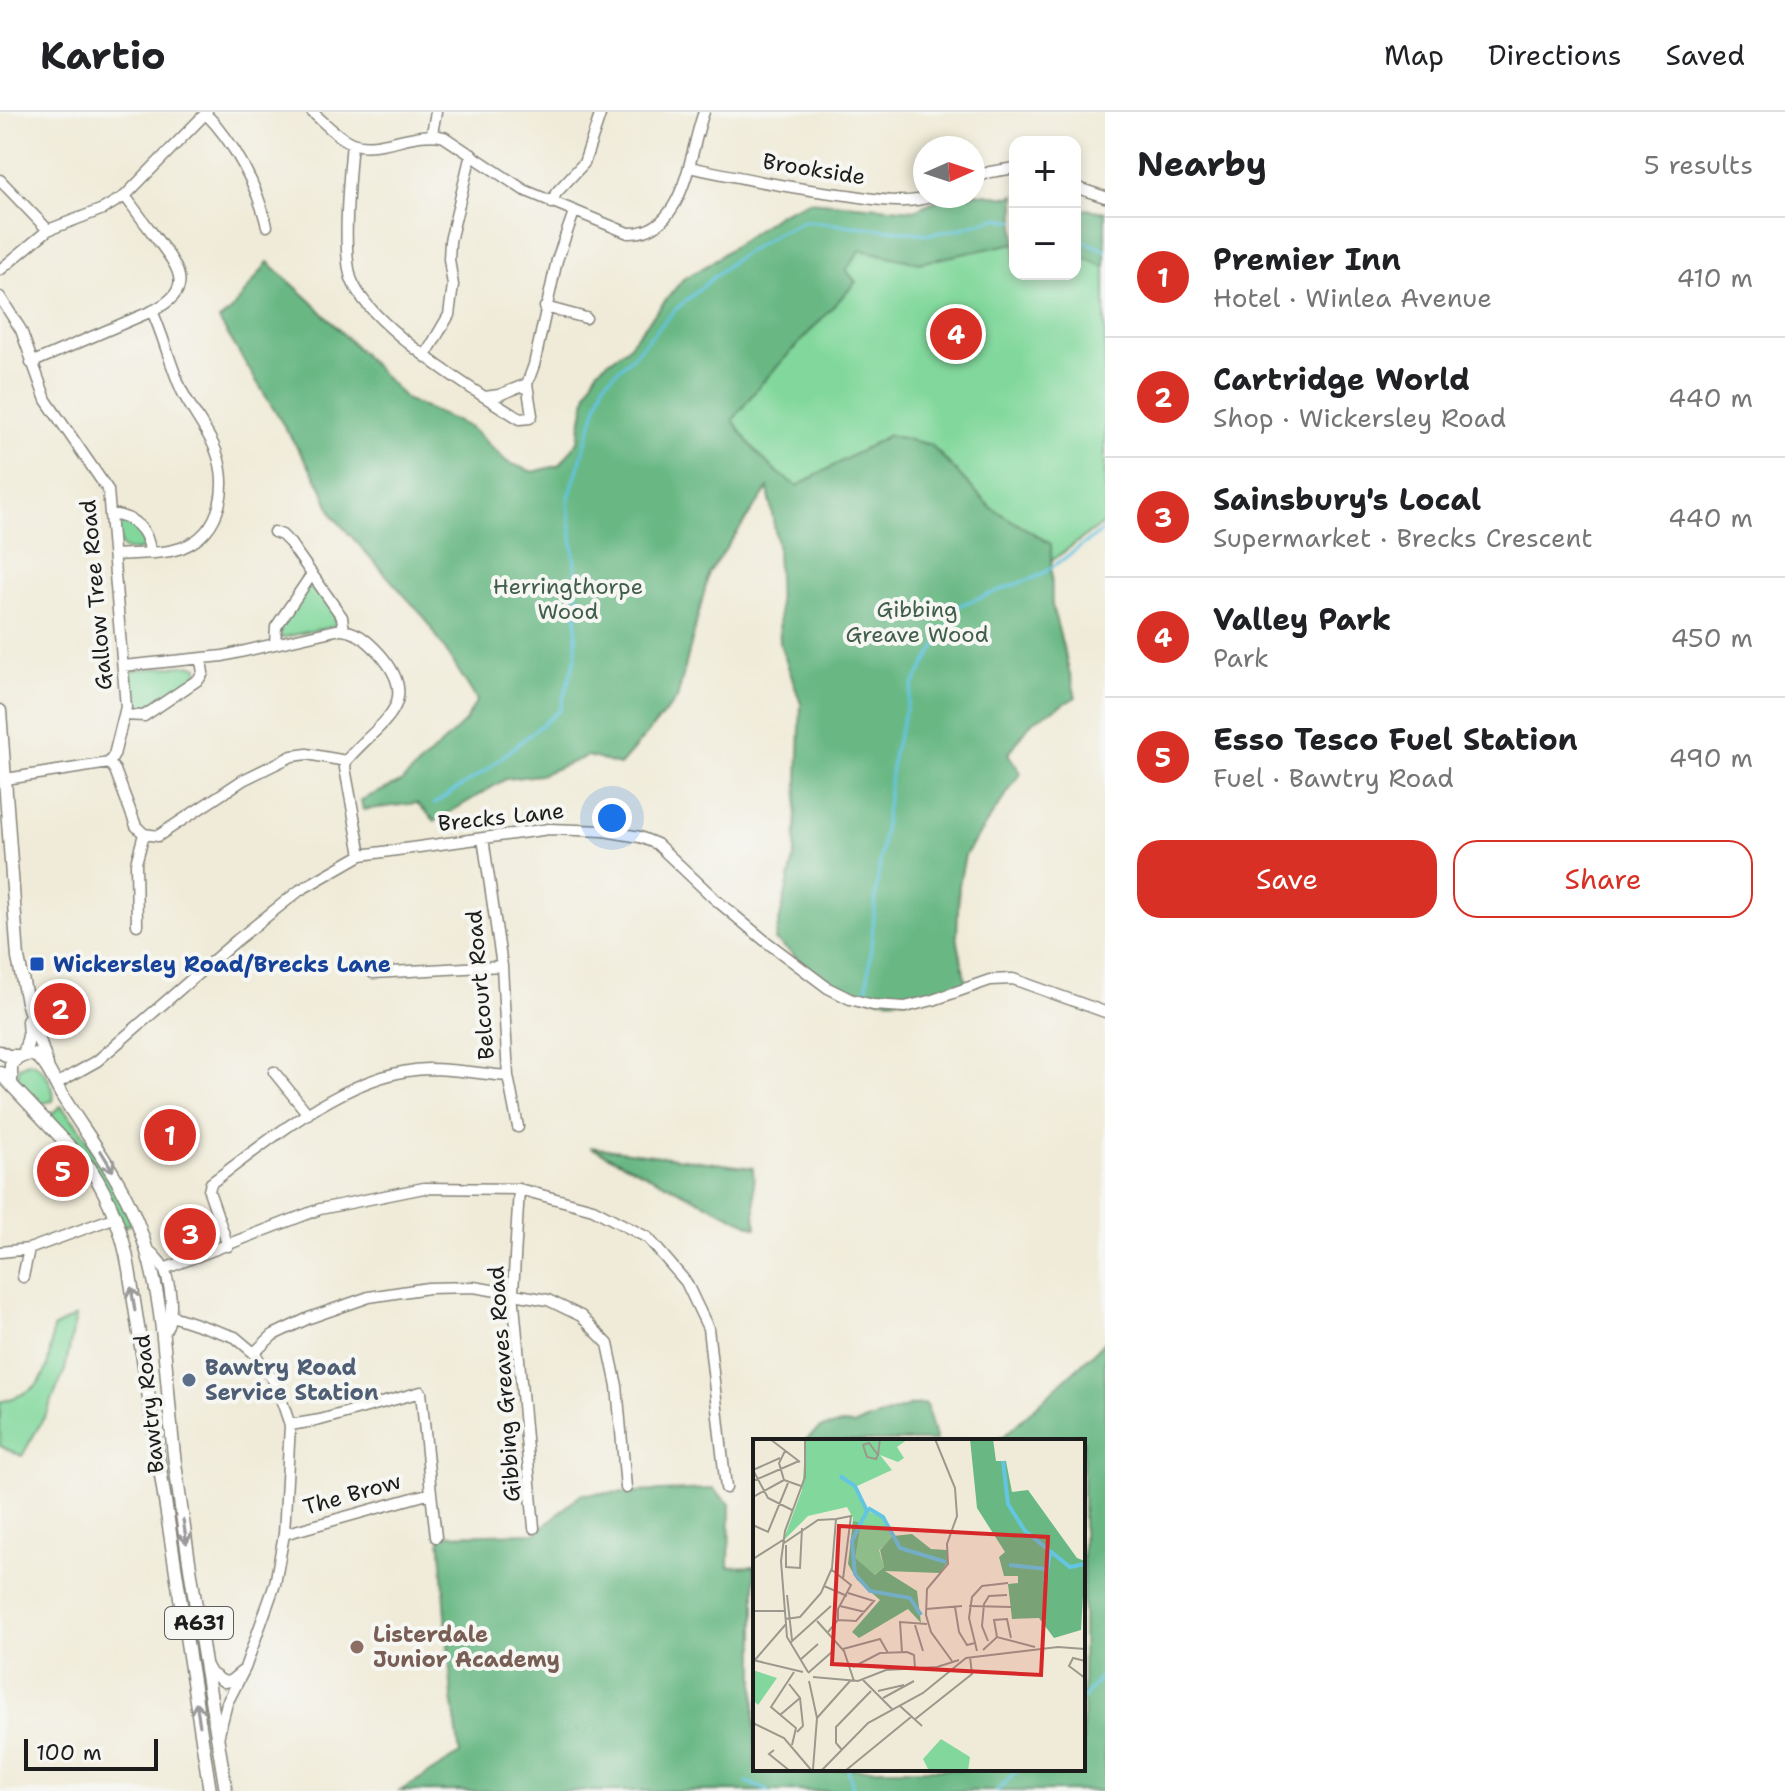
<!DOCTYPE html>
<html lang="en">
<head>
<meta charset="utf-8">
<style>
  :root { --surface:#fff; --page:#f2f2f2; --text:#202124; --muted:#757577; --line:#e0e0e0; --accent:#d93025 }
  body { margin:0; font-family:"Shantell Sans",sans-serif; background:var(--page); color:var(--text) }
  .controls { position:absolute; right:24px; top:24px; display:grid; overflow:hidden; border-radius:16px; box-shadow:0 4px 12px #0003 }
  .controls button { width:72px; height:72px; display:grid; place-items:center; padding:0; border:0; border-bottom:2px solid var(--line); background:var(--surface); color:var(--text); font:40px sans-serif }
  .compass { position:absolute; left:913px; top:24px; width:72px; height:72px; border-radius:50%; background:var(--surface); box-shadow:0 4px 12px #0003; rotate:87deg }
  .scale { position:absolute; left:24px; bottom:20px; width:134px; box-sizing:border-box; padding-left:8px; border:4px solid #1c1c1c; border-top:0; font-size:22px; line-height:28px; white-space:nowrap; color:#1c1c1c; -webkit-text-stroke:6px #f6f6f2; paint-order:stroke }
  .you { position:absolute; left:612px; top:706px; width:28px; height:28px; margin:-20px; border:6px solid #fff; border-radius:50%; background:#1a73e8; box-shadow:0 0 0 12px #1a73e833 }
  .badge { display:grid; place-items:center; width:52px; height:52px; border-radius:50%; background:var(--accent); color:#fff; font-size:26px; font-weight:700 }
  .pin { position:absolute; translate:-50% -50%; border:4px solid #fff; box-shadow:0 2px 8px #0006 }
  .list { margin:0; padding:0; list-style:none }
  h2 { display:flex; justify-content:space-between; align-items:center; height:104px; margin:0; padding:0 32px; font-size:34px }
  h2 small { font-size:26px; font-weight:400; color:var(--muted) }
  .list li { display:grid; grid-template-columns:52px 1fr auto; gap:24px; align-items:center; box-sizing:border-box; height:120px; padding:0 32px; border-top:2px solid var(--line) }
  .list b { display:block; font-size:30px; white-space:nowrap }
  .list p { margin:0; font-size:26px; white-space:nowrap; color:var(--muted) }
  .list em { font-size:26px; font-style:normal; color:var(--muted) }
  .actions { display:flex; gap:16px; padding:24px 32px }
  .actions a { flex:1; padding:18px 0; border:2px solid var(--accent); border-radius:24px; text-align:center; font-size:28px; color:var(--accent) }
  .actions .main { background:var(--accent); color:#fff }
  .map { position:relative; flex:none; width:1105px; height:1679px; overflow:hidden }
  header { display:flex; align-items:center; gap:48px; box-sizing:border-box; height:112px; padding:0 40px; background:var(--surface); border-bottom:2px solid var(--line) }
  header strong { font-size:38px }
  nav { display:flex; gap:44px; margin-inline-start:auto; font-size:28px }
  main { display:flex }
  aside { flex:1; background:var(--surface) }
  .map>svg:first-child { display:block }
  .green { fill:#82d89c; stroke:#4f7a5c; stroke-width:2 }
  .forest { fill:#69b884; stroke:#426a50; stroke-width:2 }
  .lines { fill:none; stroke-linecap:round; stroke-linejoin:round }
  .stream { stroke:#63c5e1; stroke-width:3 }
  .minor-casing { stroke:#86847a; stroke-width:13 }
  .major-casing { stroke:#86847a; stroke-width:15 }
  .minor { stroke:#fff; stroke-width:10 }
  .major { stroke:#fff; stroke-width:12 }
  .oneway { stroke:#999 }
  .transit-dot { fill:#1a4fb4; stroke:#f6f6f2; stroke-width:3 }
  .service-dot { fill:#5c6f8a; stroke:#f6f6f2; stroke-width:3 }
  .education-dot { fill:#8d6e63; stroke:#f6f6f2; stroke-width:3 }
  .labels { text-anchor:middle; dominant-baseline:central; stroke-width:8; stroke-linejoin:round; paint-order:stroke }
  .shield { fill:#f6f6f2; stroke:#5d5d5c; stroke-width:2 }
  .shield-label { font-size:20px; font-weight:bold; fill:#1c1c1c }
  .street-label { font-size:22px; fill:#1c1c1c; stroke:#f6f6f2 }
  .park-label { font-size:22px; fill:#405e49; stroke:#f6f6f2 }
  .transit-label { font-size:22px; font-weight:bold; fill:#164399; stroke:#f6f6f2; text-anchor:start }
  .service-label { font-size:22px; font-weight:bold; fill:#4e5e75; stroke:#f6f6f2; text-anchor:start }
  .education-label { font-size:22px; font-weight:bold; fill:#785e54; stroke:#f6f6f2; text-anchor:start }
  .inset-river { fill:none; stroke:#63c5e1; stroke-width:4 }
  .inset-road { fill:none; stroke:#9b988d; stroke-width:2 }
  .view { fill:#d62828; fill-opacity:0.15; stroke:#d62828; stroke-width:4 }
  .inset-edge { fill:none; stroke:#1c1c1c; stroke-width:4 }
</style>
</head>
<body>
<header>
<strong>Kartio</strong>
<nav><a>Map</a><a>Directions</a><a>Saved</a></nav>
</header>
<main>
<div class="map">
<svg width="1105" height="1679" viewBox="0 0 1105 1679">
  <rect width="100%" height="100%" fill="#f6f6f2"/>
  <filter id="ink" filterUnits="userSpaceOnUse"><feTurbulence type="fractalNoise" baseFrequency=".0125" numOctaves="2"/><feDisplacementMap in="SourceGraphic" scale="16" xChannelSelector="R" yChannelSelector="G"/><feConvolveMatrix kernelMatrix="1 2 1 2 8 2 1 2 1" color-interpolation-filters="sRGB"/></filter>
  <filter id="wash" filterUnits="userSpaceOnUse"><feTurbulence type="fractalNoise" baseFrequency=".006" numOctaves="4" result="noise"/><feDisplacementMap in="SourceGraphic" scale="32" xChannelSelector="R" yChannelSelector="G"/><feGaussianBlur stdDeviation="1.8" result="paint"/><feColorMatrix in="noise" values="0 0 0 0 0 0 0 0 0 0 0 0 0 0 0 0 0 1.4 0 .05"/><feComposite in="paint" operator="in"/></filter>
  <g filter="url(#wash)">
    <rect width="100%" height="100%" fill="#f0ebd8"/>
    <path class="green" d="M973 81 1009 85 1015 83V162H1075V96L1105 100V410L1051 449 1050 432 990 395 931 333 889 323 797 375C767 355 753 338 733 308L846 158 865 95 914 98 947 84H973Z
      M120 408C134 410 144 422 144 436 120 444 118 433 117 412Z
      M314 471 335 502V514L280 526 279 515 311 472Z
      M193 553 198 555 197 565 143 599 134 598 130 563 134 558Z
      M30 950C44 955 56 975 53 989L39 992C29 981 14 972 19 955Z
      M61 994C91 1027 116 1071 131 1112L124 1114 97 1059 50 1003Z
      M76 1204 65 1258 47 1300 22 1344 0 1334V1290C49 1276 47 1262 53 1216Z"/>
    <path class="forest" d="M973 81 1009 85 1015 83V131L919 151 861 138 846 158 856 170 760 273 733 308C753 338 767 355 797 374L889 323 931 333 990 395 1051 432 1052 493 1076 585 1032 610 1008 642 1021 661 965 743 959 773 957 825 966 871C920 890 867 897 823 867 806 856 792 840 775 828L795 741 801 592 780 531 777 432 768 376 709 461 677 587 620 653 588 644 540 663 506 667 435 709 417 691 363 698 361 688 401 670 465 610 477 588 425 506 333 404 322 376 219 208 231 199 268 150 311 189 407 288 470 315 507 350 533 360 560 353 578 329 587 280 598 257 627 236 683 167 706 154 779 102 809 89 914 98 947 84H973Z
      M1075 96 1105 100V155L1075 142Z
      M590 1035 753 1056 756 1116Z
      M1105 1230V1679H400L460 1642 452 1585 440 1423 536 1421 581 1382 713 1377 730 1392 729 1455 755 1454V1657H1083V1329H994L1003 1325Z
      M926 1292 936 1329H804L820 1316 842 1312 854 1313 912 1293Z"/>
    <g class="lines">
      <path class="stream" d="M1075 126 1105 138
        M434 692 485 659 560 598 576 544 577 471 568 389 604 271 630 247 675 198 734 148 777 121 805 109 930 122 959 117 997 106 1015 109
        M867 877 877 773 894 639 913 573 960 493 1041 463 1105 417
        M1083 1587 1105 1558
        M848 1657 854 1679
        M747 1670 768 1679
        M997 1679 1018 1657"/>
    </g>
  </g>
  <g filter="url(#ink)">
    <g class="lines">
      <g class="minor-casing">
        <path id="minor" d="M312 0C324 10 337 25 352 31 378 41 415 17 444 25L524 78 628 121C686 123 689 39 704 0
          M205 1C235 31 257 74 267 114
          M432 21 436 0
          M352 31C349 63 342 137 351 166 367 213 477 281 520 307L530 306 532 303 527 272 534 253 557 148 574 100
          M689 55C742 66 794 77 847 83 876 87 905 94 933 84
          M973 66 990 60 1015 56
          M0 68 48 118
          M1075 75 1105 85
          M552 91 556 81 584 51 601 0
          M0 158 48 118 103 97 125 84 207 0
          M0 185 21 218 46 288 108 378 126 595 114 643 109 651 6 667
          M545 195 586 206
          M425 244 449 203 453 173 449 147 450 129 471 42
          M31 251 152 199
          M485 285 499 283 527 272
          M111 402C134 405 148 417 150 440
          M274 420 282 423 290 431 342 505 344 518
          M114 443C135 441 161 443 181 436 223 421 231 369 213 332 204 314 191 297 182 279 170 253 164 225 152 199 193 179 182 160 159 130 148 115 136 99 125 84
          M275 532 276 515 312 462
          M123 554 223 544 336 518C355 517 367 528 379 541 426 593 377 611 346 649L345 656 361 743
          M124 603 144 604 199 567 203 561 201 548
          M109 651 115 658 136 714 144 722 158 724 243 668 292 644 307 642 346 649
          M483 726 502 854 508 964 518 1015
          M137 813 136 751 144 722
          M373 861 502 854
          M274 960 308 1002
          M56 972 97 949 237 828 300 778 361 743 549 717 604 719 640 725 657 732 716 788 764 828 828 876 850 887 873 893 905 895 933 888 990 868 1013 867 1105 900
          M519 1077 513 1180 534 1416
          M228 1134 209 1079 211 1071C272 1027 349 959 428 957 454 957 482 962 508 964
          M146 1136C151 1140 156 1145 160 1150 171 1165 177 1208 162 1222
          M0 1140 29 1137 116 1105
          M164 1157 320 1097 424 1076 519 1077 593 1097 648 1126 686 1170 708 1216 726 1376
          M23 1165 29 1137
          M172 1204 235 1225 254 1241 276 1272 290 1313 284 1422 275 1472 245 1556 227 1591 218 1626
          M254 1241 273 1223 309 1206 369 1185 428 1176 474 1175 548 1188 581 1204 608 1232 617 1274 626 1376
          M431 1381 436 1425
          M284 1422 431 1381 421 1280 320 1308 290 1313
          M207 1554 211 1561 224 1570 230 1569 241 1560"/>
      </g>
      <g class="major-casing">
        <path id="major" d="M0 599 18 846 27 890 47 953
          M0 940 8 944H21
          M24 943 29 924 28 909
          M0 961 90 1056C110 1087 123 1120 129 1157L210 1679
          M11 972V953C40 923 50 965 63 985 89 1027 119 1063 137 1110 166 1183 165 1266 174 1343 188 1455 208 1567 226 1679"/>
      </g>
      <use href="#minor" class="minor"/>
      <use href="#major" class="major"/>
    </g>
    <defs><path id="oneway-shaft" d="M-6 0H5M1.5-3L5.5 0L1.5 3" fill="none" stroke-width="1.6" stroke-linecap="round" stroke-linejoin="round" transform="scale(2)"/></defs>
    <g class="oneway">
      <use href="#oneway-shaft" transform="translate(107 1049) rotate(59)"/>
      <use href="#oneway-shaft" transform="translate(133 1187) rotate(-99)"/>
      <use href="#oneway-shaft" transform="translate(185 1420) rotate(81)"/>
      <use href="#oneway-shaft" transform="translate(198 1602) rotate(-99)"/>
    </g>
  </g>
  <rect class="transit-dot" x="29" y="844" width="16" height="16" rx="4"/>
  <circle class="service-dot" cx="189" cy="1268" r="8"/>
  <circle class="education-dot" cx="357" cy="1535" r="8"/>
  <g class="labels">
    <rect class="shield" x="165" y="1495" width="68" height="32" rx="6"/>
    <g class="shield-label">
      <text x="199" y="1511">A631</text>
    </g>
    <g class="street-label">
      <text transform="translate(814 57) rotate(9)">Brookside</text>
      <text transform="translate(96 483) rotate(-95)">Gallow Tree Road</text>
      <text transform="translate(501 705) rotate(-6)">Brecks Lane</text>
      <text transform="translate(480 873) rotate(-95)">Belcourt Road</text>
      <text transform="translate(504 1272) rotate(-94)">Gibbing Greaves Road</text>
      <text transform="translate(149 1292) rotate(-96)">Bawtry Road</text>
      <text transform="translate(352 1382) rotate(-16)">The Brow</text>
    </g>
    <g class="park-label">
      <text x="568" y="474">Herringthorpe<tspan x="568" dy="25">Wood</tspan></text>
      <text x="917" y="497">Gibbing<tspan x="917" dy="25">Greave Wood</tspan></text>
    </g>
    <g class="transit-label">
      <text x="53" y="852">Wickersley Road/Brecks Lane</text>
    </g>
    <g class="service-label">
      <text x="205" y="1255">Bawtry Road<tspan x="205" dy="25">Service Station</tspan></text>
    </g>
    <g class="education-label">
      <text x="373" y="1522">Listerdale<tspan x="373" dy="25">Junior Academy</tspan></text>
    </g>
  </g>
  <g transform="translate(753 1327)">
    <rect width="332" height="332" fill="#f0ebd8"/>
    <path d="M53 0H155L144 8 151 19 145 23 127 16 139 31 102 48 117 73 130 79 142 97 126 111 131 128 122 136 97 118 100 79 94 68 55 77 30 102 49 51ZM0 231 24 239 5 266 0 261ZM188 300 217 318 215 332H176L170 320Z" fill="#82d89c"/>
    <path d="M217 0H240L243 22H253L259 53 275 51 324 119 332 122 328 191 301 199 286 179 259 180 255 145 265 144V137H251L246 118 252 113 224 69ZM100 82 108 84 102 119 122 136 131 128 127 111 140 97 159 95 178 110 194 111V124L187 134 132 132 164 152 168 184 155 170 106 199 99 193 127 161 104 141 95 125Z" fill="#69b884"/>
    <path class="inset-river" d="M250 22 255 65 272 92 317 128 332 125M87 37 102 47 114 72 99 102 102 135 117 152 157 159 168 176M115 69 130 78 147 109 193 123M256 126 294 130M292 143 297 114"/>
    <path class="inset-road" d="M17 0 47 23M52 0V38L32 92 28 122 34 198 55 233M182 0 202 49 204 77 194 105 195 125 174 150 173 176 178 193 199 222M32 12 26 24 31 41 48 47M125 16 116 4 110 6 114 18 123 20 125 16 127 0M27 19 0 31 15 59 39 71M0 42 46 22M0 58 31 41M83 80 98 77 90 140M0 86 15 93 35 44M31 104 65 81 83 80M33 106V128L47 129 49 89M0 120 30 101M71 147 94 157M34 156 39 201M87 167 112 173M216 167 259 168M202 168 206 193 214 206 222 204M173 170 209 167M0 172H32M32 180 47 178 68 154 79 129 83 80M85 181 103 182 121 162 95 154M64 182 91 212 101 242M162 186 170 212M75 193 85 181V170L98 146 79 131M244 198 241 181 254 180 258 199M235 202 229 187 231 165 236 157 254 156M38 203 78 167M90 210 127 200 135 214M230 211 244 198 282 208M224 212 216 179 219 158 229 147 255 144M149 213 147 183 174 185M0 221 50 233M47 221 65 205M1 222 33 185M332 222 320 219 316 227 332 239M100 228 127 214 154 213 161 216 162 229M55 234 80 212M60 238 105 242 133 231 184 228 206 221M110 241 139 270M56 242 64 279 60 330M36 245 47 259 50 287 44 293M125 252 151 246M130 259 161 242M147 267 169 287M27 276 47 259M64 279 97 242M161 281 219 235 217 218M0 284 31 299 59 332M39 306 43 289 18 268 41 233M21 311 16 315 37 332M89 311 83 304V288L118 252M68 332 115 284 170 254 213 219 305 208 332 210M92 332 158 278"/>
    <path class="view" d="M86 87 295 98 288 236 79 225Z"/>
    <rect width="332" height="332" class="inset-edge"/>
  </g>
</svg>
<div class="controls">
<button>+</button>
<button>−</button>
</div>
<svg class="compass" viewBox="-18 -18 36 36"><path d="M0-13l5 13h-10z" fill="#e53935"/><path d="M0 13l5-13h-10z" fill="#757577"/></svg>
<div class="scale">100 m</div>
<div class="you"></div>
<div class="pin badge" style="left:170px;top:1023px">1</div>
<div class="pin badge" style="left:60px;top:897px">2</div>
<div class="pin badge" style="left:190px;top:1122px">3</div>
<div class="pin badge" style="left:956px;top:222px">4</div>
<div class="pin badge" style="left:63px;top:1059px">5</div>
</div>
<aside>
<h2>Nearby<small>5 results</small></h2>
<ul class="list">
<li><span class="badge">1</span><div><b>Premier Inn</b><p>Hotel · Winlea Avenue</p></div><em>410 m</em></li>
<li><span class="badge">2</span><div><b>Cartridge World</b><p>Shop · Wickersley Road</p></div><em>440 m</em></li>
<li><span class="badge">3</span><div><b>Sainsbury's Local</b><p>Supermarket · Brecks Crescent</p></div><em>440 m</em></li>
<li><span class="badge">4</span><div><b>Valley Park</b><p>Park</p></div><em>450 m</em></li>
<li><span class="badge">5</span><div><b>Esso Tesco Fuel Station</b><p>Fuel · Bawtry Road</p></div><em>490 m</em></li>
</ul>
<div class="actions"><a class="main">Save</a><a>Share</a></div>
</aside>
</main>
</body>
</html>
